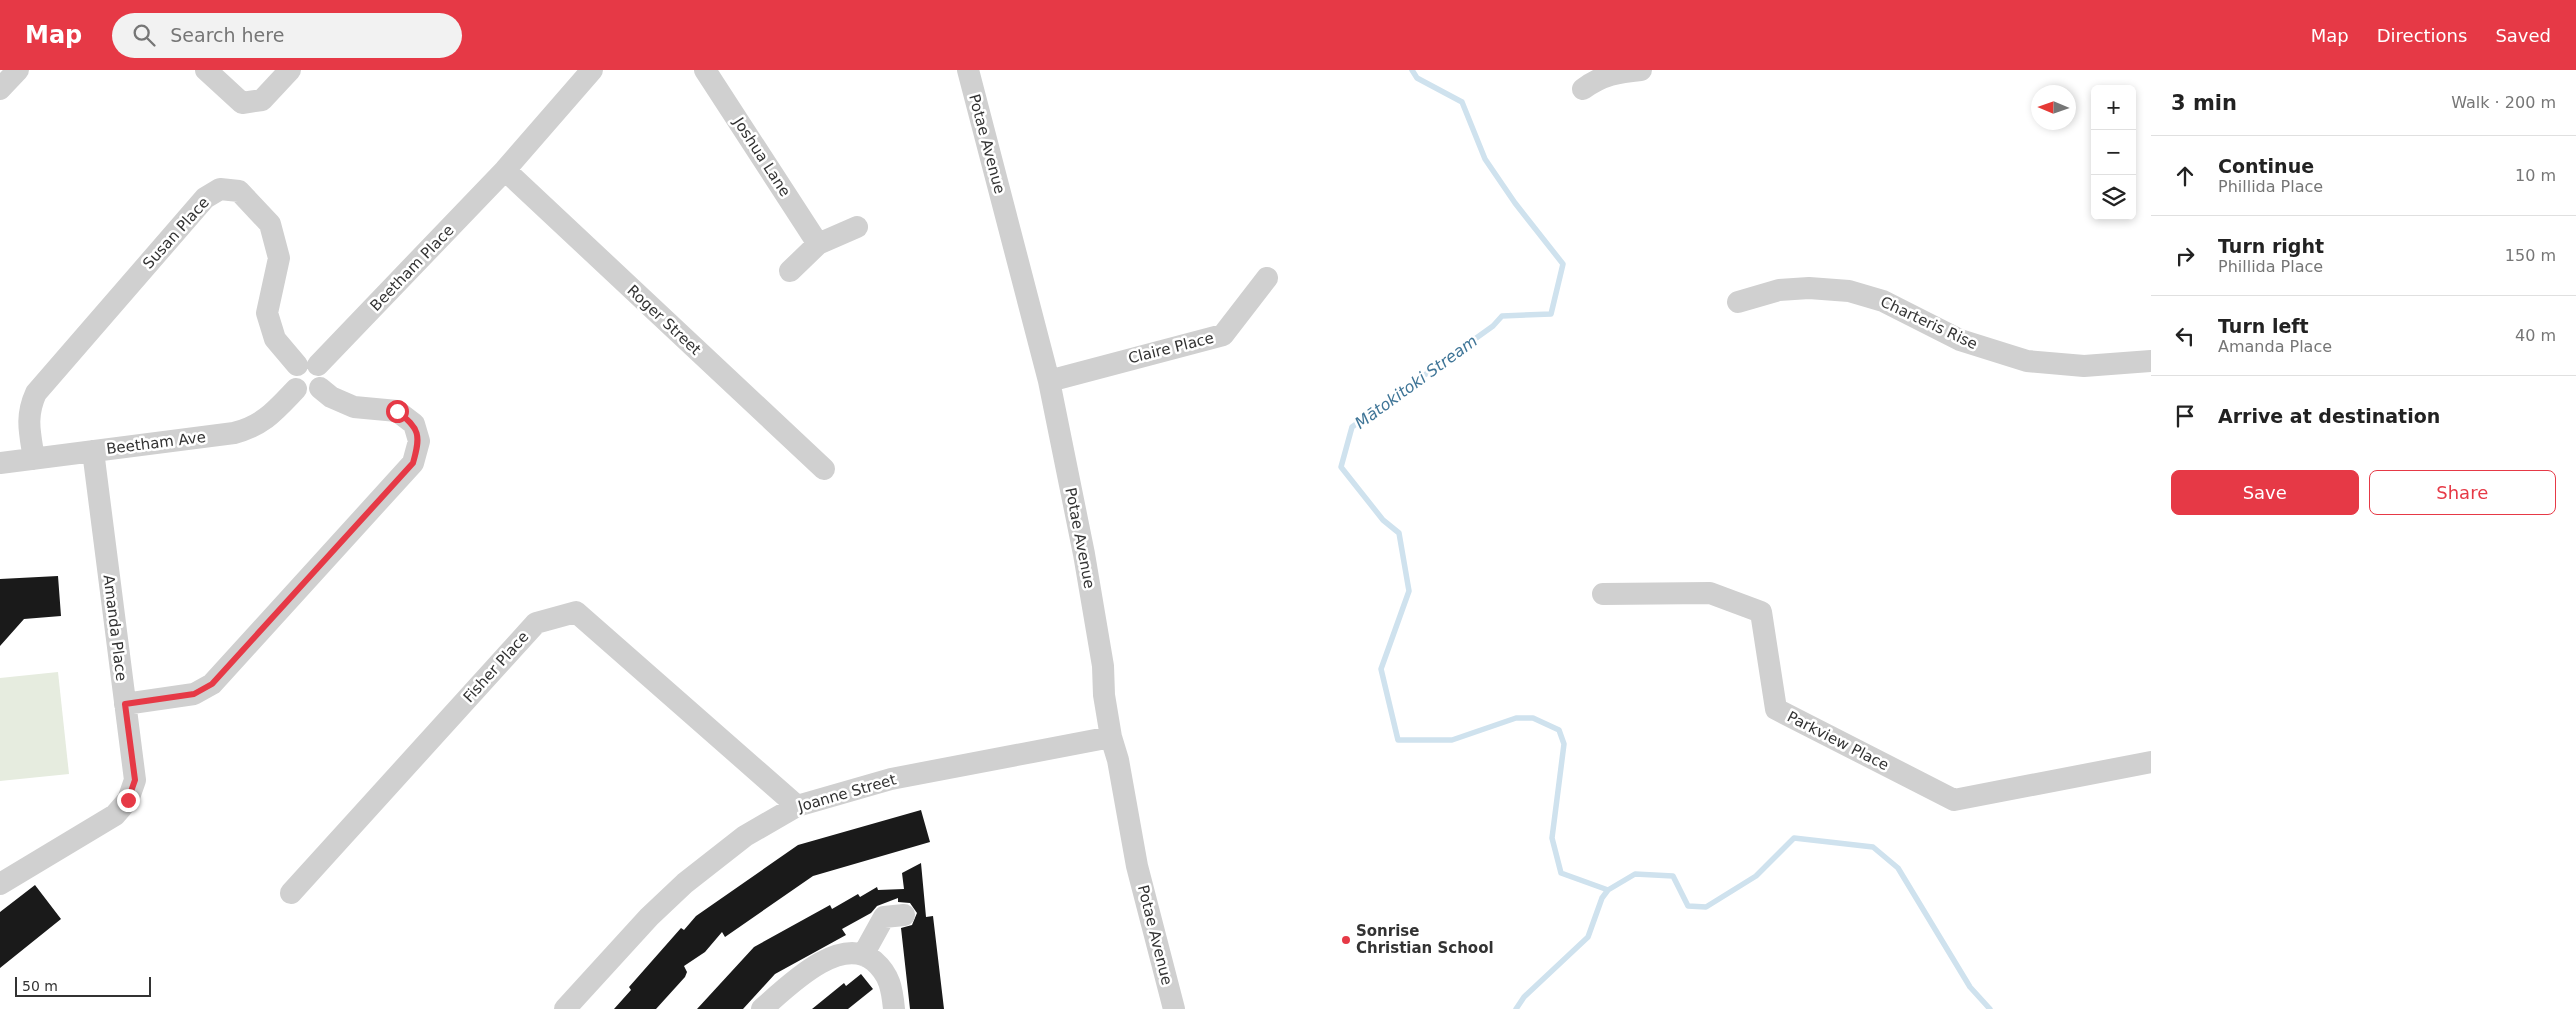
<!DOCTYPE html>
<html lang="en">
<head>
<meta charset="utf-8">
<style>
  :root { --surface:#fff; --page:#f2f2f2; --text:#222; --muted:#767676; --line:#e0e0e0; --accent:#e63946 }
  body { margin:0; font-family:"DejaVu Sans",sans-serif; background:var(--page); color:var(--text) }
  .controls { position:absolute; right:15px; top:15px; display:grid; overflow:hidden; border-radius:8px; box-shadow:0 2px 8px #0003 }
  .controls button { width:45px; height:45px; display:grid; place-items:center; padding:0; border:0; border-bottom:1px solid var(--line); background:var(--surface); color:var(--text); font:25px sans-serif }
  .compass { position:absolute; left:2031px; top:15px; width:45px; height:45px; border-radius:50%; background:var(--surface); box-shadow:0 2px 8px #0003; rotate:272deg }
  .scale { position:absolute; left:15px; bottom:12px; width:136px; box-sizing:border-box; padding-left:5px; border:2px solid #333; border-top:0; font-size:14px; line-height:18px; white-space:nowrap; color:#333; -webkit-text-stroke:4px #fff; paint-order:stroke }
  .stop { position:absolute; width:15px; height:15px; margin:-11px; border:4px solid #e63946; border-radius:50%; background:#fff }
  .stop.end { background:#e63946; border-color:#fff; box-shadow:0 1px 5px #0008 }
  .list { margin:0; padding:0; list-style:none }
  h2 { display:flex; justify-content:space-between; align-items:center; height:65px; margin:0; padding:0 20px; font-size:21px }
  h2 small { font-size:16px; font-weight:400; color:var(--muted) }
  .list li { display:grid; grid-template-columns:32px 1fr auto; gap:15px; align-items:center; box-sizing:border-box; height:80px; padding:0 20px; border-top:1px solid var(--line) }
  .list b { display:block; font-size:19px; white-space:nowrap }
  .list p { margin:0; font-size:16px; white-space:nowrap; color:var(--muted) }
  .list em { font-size:16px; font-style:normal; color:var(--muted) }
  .actions { display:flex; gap:10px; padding:15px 20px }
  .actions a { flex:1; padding:11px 0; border:1px solid var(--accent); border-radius:8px; text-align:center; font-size:18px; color:var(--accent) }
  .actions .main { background:var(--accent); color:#fff }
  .icon { flex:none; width:28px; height:28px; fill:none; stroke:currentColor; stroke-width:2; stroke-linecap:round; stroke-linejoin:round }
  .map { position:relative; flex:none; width:2151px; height:939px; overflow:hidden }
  header { display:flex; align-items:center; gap:30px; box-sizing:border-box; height:70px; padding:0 25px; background:var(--accent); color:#fff }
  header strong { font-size:24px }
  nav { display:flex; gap:28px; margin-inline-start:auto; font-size:18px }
  .search { width:350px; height:45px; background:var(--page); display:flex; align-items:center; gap:12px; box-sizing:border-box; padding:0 18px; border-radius:28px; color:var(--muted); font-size:19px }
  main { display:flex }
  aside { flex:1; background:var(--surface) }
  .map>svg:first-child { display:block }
  .green { fill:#e6ecdf }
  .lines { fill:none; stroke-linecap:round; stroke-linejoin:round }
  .stream { stroke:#cfe2ee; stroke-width:5.5 }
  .building { fill:#1a1a1a }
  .street { stroke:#d0d0d0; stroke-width:22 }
  .route { stroke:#e63946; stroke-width:6 }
  .poi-dot { fill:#e63946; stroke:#fff; stroke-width:2 }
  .labels { text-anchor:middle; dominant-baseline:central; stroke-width:5; stroke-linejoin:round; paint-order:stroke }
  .street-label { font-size:15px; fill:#333; stroke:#fff }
  .poi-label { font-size:15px; font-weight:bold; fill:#333; stroke:#fff; text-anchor:start }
  .water-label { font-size:16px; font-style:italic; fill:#3f7597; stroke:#fff }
</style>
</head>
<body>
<header>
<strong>Map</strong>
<div class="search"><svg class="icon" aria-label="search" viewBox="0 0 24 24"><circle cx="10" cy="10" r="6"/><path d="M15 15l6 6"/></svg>Search here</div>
<nav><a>Map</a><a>Directions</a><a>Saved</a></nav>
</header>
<main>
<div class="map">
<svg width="2151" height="939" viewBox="0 0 2151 939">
  <rect width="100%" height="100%" fill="#fff"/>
  <path class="green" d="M58 602 69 704 0 711V608Z"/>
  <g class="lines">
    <path class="stream" d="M1412 0 1417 8 1462 32 1485 89 1515 133 1563 194 1551 244 1502 246 1493 256 1352 357 1341 397 1383 450 1399 463 1409 521 1381 599 1398 670H1452L1516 648H1533L1559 660 1564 674 1552 768 1561 803 1608 820 1635 804 1673 806 1688 836 1706 837 1756 806 1794 768 1873 777 1898 798 1970 917 1990 939
      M1516 939 1524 927 1588 867 1602 828 1608 820"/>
  </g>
  <path class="building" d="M58 506 61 546 24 549 0 576V509Z
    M921 740 930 772 813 806 725 867 722 862 705 882 684 896 687 902 685 907 656 939H614L631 920 629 917 681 858 684 860 696 846 798 775Z
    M921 793 926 847 933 846 944 939H910L901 858 912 855 917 843 910 833 898 832V828L877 836 871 843 842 859 846 865 775 904 743 939H697L754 877 830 835 832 839 858 824 860 827 877 817 878 820 904 819 902 803Z
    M35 815 61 849 0 898V842Z
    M861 904 873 919 848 939H812L844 913 846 916Z"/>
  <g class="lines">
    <path class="street" d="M206 0 242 33 262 30 290 0
      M705 0 818 174
      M968 0 1049 311 1084 484 1103 596 1104 625 1111 667 1118 690 1137 796 1174 939
      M0 19 18 0
      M1583 19C1602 5 1618 2 1641 0
      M505 100 824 399
      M790 201 818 174 857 157
      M1738 232 1779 220 1809 218 1849 221 1883 231 1960 270 2027 291 2084 296 2151 291
      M318 295 505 100 592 0
      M1049 311 1223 265 1267 208
      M34 389C30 363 25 347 36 323L205 128 220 119 239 121 270 154 279 188 267 243 275 269 297 295
      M0 393 234 363C264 355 275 341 296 319
      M1603 524 1710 523 1761 542 1776 639 1954 730 2151 692
      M125 634 194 624 212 614 413 393 419 371 414 354 397 341 354 337 331 327 320 318
      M0 814 115 745 128 730 135 710 93 381
      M291 823 536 553 576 542 797 736
      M863 885 884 847 904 845
      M565 939 649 847 685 813 745 766 797 736 891 709 1111 667
      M762 939C787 917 840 863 874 891 890 905 892 919 894 939"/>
  </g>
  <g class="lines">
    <path class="route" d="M128 730 135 710 125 634 194 624 212 614 413 393C421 365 420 359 397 341"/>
  </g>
  <circle class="poi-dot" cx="1346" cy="870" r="5"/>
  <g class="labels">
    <g class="street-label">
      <text transform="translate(987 74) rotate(75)">Potae Avenue</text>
      <text transform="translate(762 87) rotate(57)">Joshua Lane</text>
      <text transform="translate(176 163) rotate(-48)">Susan Place</text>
      <text transform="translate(412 198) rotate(-46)">Beetham Place</text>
      <text transform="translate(664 250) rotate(43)">Roger Street</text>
      <text transform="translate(1929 253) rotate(25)">Charteris Rise</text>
      <text transform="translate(1171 278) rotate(-14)">Claire Place</text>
      <text transform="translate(156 373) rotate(-7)">Beetham Ave</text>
      <text transform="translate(1080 468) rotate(79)">Potae Avenue</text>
      <text transform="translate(115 558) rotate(83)">Amanda Place</text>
      <text transform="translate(496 597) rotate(-48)">Fisher Place</text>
      <text transform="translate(1838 671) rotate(27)">Parkview Place</text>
      <text transform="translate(847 723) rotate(-16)">Joanne Street</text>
      <text transform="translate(1155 865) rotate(76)">Potae Avenue</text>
    </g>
    <g class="poi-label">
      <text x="1356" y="861">Sonrise<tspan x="1356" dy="17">Christian School</tspan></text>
    </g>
    <g class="water-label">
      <text transform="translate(1416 312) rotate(-36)">Mātokitoki Stream</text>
    </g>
  </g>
</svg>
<div class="controls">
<button>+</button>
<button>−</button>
<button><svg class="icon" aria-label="layers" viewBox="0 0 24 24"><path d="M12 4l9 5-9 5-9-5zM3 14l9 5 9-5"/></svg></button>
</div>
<svg class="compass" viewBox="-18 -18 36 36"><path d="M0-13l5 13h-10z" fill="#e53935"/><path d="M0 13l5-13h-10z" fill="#767676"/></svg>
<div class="scale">50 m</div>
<div class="stop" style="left:397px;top:341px"></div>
<div class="stop end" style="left:128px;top:730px"></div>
</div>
<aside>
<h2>3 min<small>Walk · 200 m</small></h2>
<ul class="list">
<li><svg class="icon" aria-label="ahead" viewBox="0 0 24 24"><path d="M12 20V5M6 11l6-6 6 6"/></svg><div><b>Continue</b><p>Phillida Place</p></div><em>10 m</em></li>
<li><svg class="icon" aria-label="right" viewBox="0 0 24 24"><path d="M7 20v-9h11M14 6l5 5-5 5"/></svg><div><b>Turn right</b><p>Phillida Place</p></div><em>150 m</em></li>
<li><svg class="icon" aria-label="left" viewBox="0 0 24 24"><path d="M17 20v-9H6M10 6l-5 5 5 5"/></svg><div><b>Turn left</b><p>Amanda Place</p></div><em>40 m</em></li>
<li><svg class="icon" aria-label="arrive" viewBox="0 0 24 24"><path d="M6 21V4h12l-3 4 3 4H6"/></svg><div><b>Arrive at destination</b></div></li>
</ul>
<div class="actions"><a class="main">Save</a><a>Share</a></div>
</aside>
</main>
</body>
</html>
